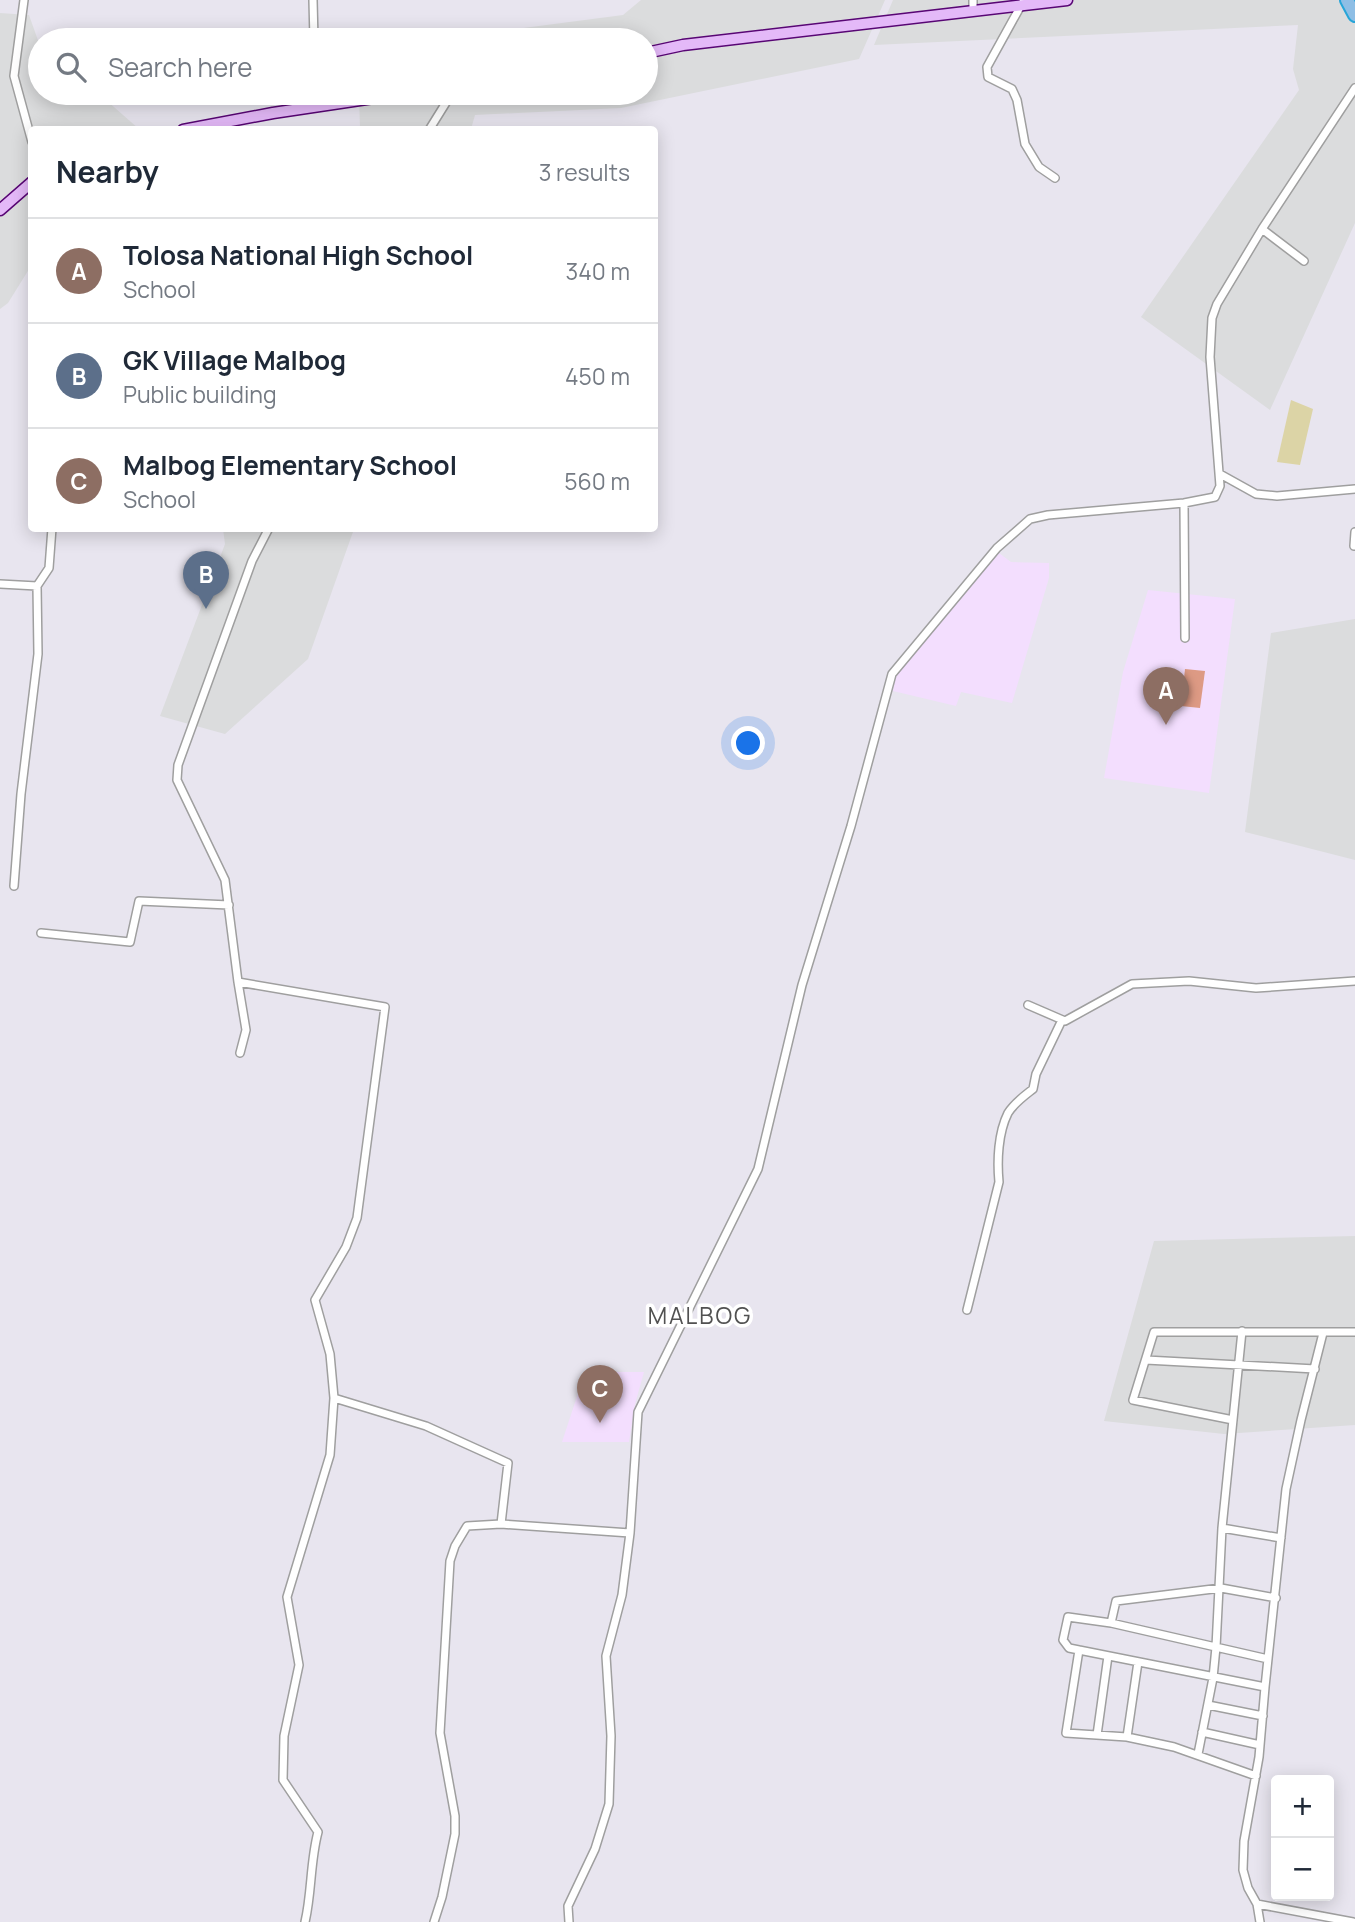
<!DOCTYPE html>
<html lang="en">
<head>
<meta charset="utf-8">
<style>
  :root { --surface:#fff; --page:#f6f6f7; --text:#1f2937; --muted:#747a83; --line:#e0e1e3; --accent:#034dca }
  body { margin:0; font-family:Manrope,sans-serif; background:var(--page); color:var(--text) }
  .controls { position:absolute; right:21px; bottom:21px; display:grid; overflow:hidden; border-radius:7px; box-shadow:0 4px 18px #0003 }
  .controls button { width:63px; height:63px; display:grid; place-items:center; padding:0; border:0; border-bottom:2px solid var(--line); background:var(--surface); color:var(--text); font:35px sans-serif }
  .you { position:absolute; left:749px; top:744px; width:24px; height:24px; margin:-18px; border:5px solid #fff; border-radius:50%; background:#1a73e8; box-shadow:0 0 0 10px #1a73e833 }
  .badge { display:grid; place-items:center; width:46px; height:46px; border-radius:50%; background:var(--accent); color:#fff; font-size:23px; font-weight:700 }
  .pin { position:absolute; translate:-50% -58px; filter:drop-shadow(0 2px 4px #0008) }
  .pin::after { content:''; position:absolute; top:37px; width:24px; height:21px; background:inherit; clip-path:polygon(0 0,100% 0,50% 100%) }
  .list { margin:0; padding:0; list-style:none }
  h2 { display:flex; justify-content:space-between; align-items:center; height:91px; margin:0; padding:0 28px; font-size:30px }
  h2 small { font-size:23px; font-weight:400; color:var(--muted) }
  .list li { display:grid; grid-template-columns:46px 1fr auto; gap:21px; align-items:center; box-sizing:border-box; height:105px; padding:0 28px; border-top:2px solid var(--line) }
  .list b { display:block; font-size:26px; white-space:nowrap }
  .list p { margin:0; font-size:23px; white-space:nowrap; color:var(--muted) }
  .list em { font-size:23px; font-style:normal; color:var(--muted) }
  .icon { flex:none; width:38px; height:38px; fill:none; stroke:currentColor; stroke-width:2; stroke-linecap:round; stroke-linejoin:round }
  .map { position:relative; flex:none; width:1355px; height:1922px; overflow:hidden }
  .search { position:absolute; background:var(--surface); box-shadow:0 4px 18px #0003; left:28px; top:28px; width:630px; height:77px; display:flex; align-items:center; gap:18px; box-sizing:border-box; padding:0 24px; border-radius:38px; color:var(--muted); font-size:26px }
  .panel { position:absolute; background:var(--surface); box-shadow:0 4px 18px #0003; left:28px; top:126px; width:630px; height:406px; border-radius:7px }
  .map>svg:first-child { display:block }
  .residential { fill:#dbdcdd }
  .education { fill:#f3defe }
  .pitch { fill:#dd9a84 }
  .water { fill:#dcd4a6 }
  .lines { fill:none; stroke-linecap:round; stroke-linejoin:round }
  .street-casing { stroke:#9f9f9f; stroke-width:10 }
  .secondary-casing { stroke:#580674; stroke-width:13 }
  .highway-casing { stroke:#27a5d8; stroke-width:16 }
  .street { stroke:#fff; stroke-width:7 }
  .secondary { stroke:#e4b9f8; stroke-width:10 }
  .highway { stroke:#8ebee5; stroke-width:12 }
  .labels { text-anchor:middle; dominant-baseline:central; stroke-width:7; stroke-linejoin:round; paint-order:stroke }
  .quarter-label { font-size:23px; letter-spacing:2px; fill:#515151; stroke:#fff }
</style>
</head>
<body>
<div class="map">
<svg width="1355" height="1922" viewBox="0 0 1355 1922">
  <rect width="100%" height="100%" fill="#e8e5ef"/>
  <path class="residential" d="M641 0H885L859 59 621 108 475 115 471 129H360L359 93H646V40H431L623 15Z
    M893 0H1355V223L1270 410 1141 317 1299 90 1293 69 1298 25 874 45Z
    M0 13 29 15 40 46V93H58L59 96 73 93H98L139 129 32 130 31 266 8 303 0 309Z
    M223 529H354L308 659 225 734 160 716 225 544Z
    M1355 619V860L1245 832 1271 633Z
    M1355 1236V1425L1224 1434 1104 1421 1154 1241Z"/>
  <path class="education" d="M999 553 1011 562 1049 563V578L1012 703 961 692 956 706 893 691 896 676Z
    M1148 590 1235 599 1209 793 1104 778 1123 672Z
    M585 1372H644L635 1404 629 1442H562Z"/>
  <path class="pitch" d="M1185 669 1205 671 1200 708 1181 706Z"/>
  <path class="water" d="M1291 400 1313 409 1300 465 1277 462Z"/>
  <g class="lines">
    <g class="street-casing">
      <path id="street" d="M24 0 14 76 32 142
        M313 0 314 40
        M973 0V11
        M1024 0 987 67 988 77 1012 89 1017 100 1025 144 1039 167 1055 178
        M314 107V93
        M429 130 452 93
        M1262 229 1304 261
        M1220 474 1256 494 1277 496 1355 489
        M1184 503 1185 638
        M269 528 252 561 178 765 177 780 225 880 238 982 385 1007 357 1218 346 1247 315 1300 330 1354 334 1398 426 1426 508 1463 501 1524
        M1354 546 1355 532
        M0 584 37 586 38 654 21 794 14 886
        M37 586 49 568 52 528
        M41 933 130 942 139 901 229 905
        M238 982 246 1030 240 1053
        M1028 1005 1065 1021 1132 984 1189 981 1256 988 1355 981
        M967 1310 999 1182C997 1161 998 1133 1008 1113 1014 1103 1024 1096 1033 1089L1036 1074 1062 1020
        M1146 1360 1315 1369
        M1233 1420 1133 1400 1154 1332H1355
        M1222 1528 1281 1538
        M1079 1650 1069 1648 1063 1640 1068 1617 1111 1623
        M1268 1659 1111 1623 1116 1601 1221 1588 1276 1598
        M1208 1705 1263 1716
        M1202 1732 1260 1745
        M1097 1735 1108 1656
        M1127 1737 1138 1662
        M1198 1754 1213 1678 1216 1647 1222 1528 1242 1331
        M1256 1776 1174 1747 1127 1737 1066 1733 1079 1650 1265 1687
        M1257 1904 1353 1922
        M305 1922C312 1892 310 1862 318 1832L283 1780 284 1736 299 1665 287 1597 330 1455 334 1398
        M434 1922 442 1897 455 1834V1816L440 1733 450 1561 455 1546 467 1526 501 1524 630 1533
        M569 1922 568 1906 595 1849 609 1804 611 1736 606 1656 622 1595 630 1533 638 1412 758 1169 802 985 851 826 892 674 997 548 1030 519 1048 515 1184 503 1215 497 1220 486 1210 357 1212 318 1217 304 1262 229 1355 88
        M1260 1922 1257 1904 1248 1888 1243 1870 1244 1841 1259 1757 1265 1687 1286 1489 1301 1420 1323 1333"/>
    </g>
    <g class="secondary-casing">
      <path id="secondary" d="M646 53 683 45 1067 0
        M183 130 273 113 407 93
        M0 210 32 182"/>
    </g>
    <g class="highway-casing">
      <path id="highway" d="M1347 0 1355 15"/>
    </g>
    <use href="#street" class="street"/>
    <use href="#secondary" class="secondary"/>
    <use href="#highway" class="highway"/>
  </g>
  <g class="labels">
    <g class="quarter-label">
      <text x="700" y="1315">MALBOG</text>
    </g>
  </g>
</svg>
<div class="controls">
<button>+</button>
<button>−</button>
</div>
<div class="you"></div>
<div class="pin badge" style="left:1166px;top:725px;background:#8d6e63">A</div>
<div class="pin badge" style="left:206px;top:609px;background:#5c6f8a">B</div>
<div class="pin badge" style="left:600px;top:1423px;background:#8d6e63">C</div>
<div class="search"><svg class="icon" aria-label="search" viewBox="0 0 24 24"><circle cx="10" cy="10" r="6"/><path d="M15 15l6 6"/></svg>Search here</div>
<section class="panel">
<h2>Nearby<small>3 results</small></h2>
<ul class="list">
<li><span class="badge" style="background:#8d6e63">A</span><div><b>Tolosa National High School</b><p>School</p></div><em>340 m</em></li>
<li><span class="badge" style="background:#5c6f8a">B</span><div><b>GK Village Malbog</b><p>Public building</p></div><em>450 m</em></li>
<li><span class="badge" style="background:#8d6e63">C</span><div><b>Malbog Elementary School</b><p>School</p></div><em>560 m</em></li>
</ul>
</section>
</div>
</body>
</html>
